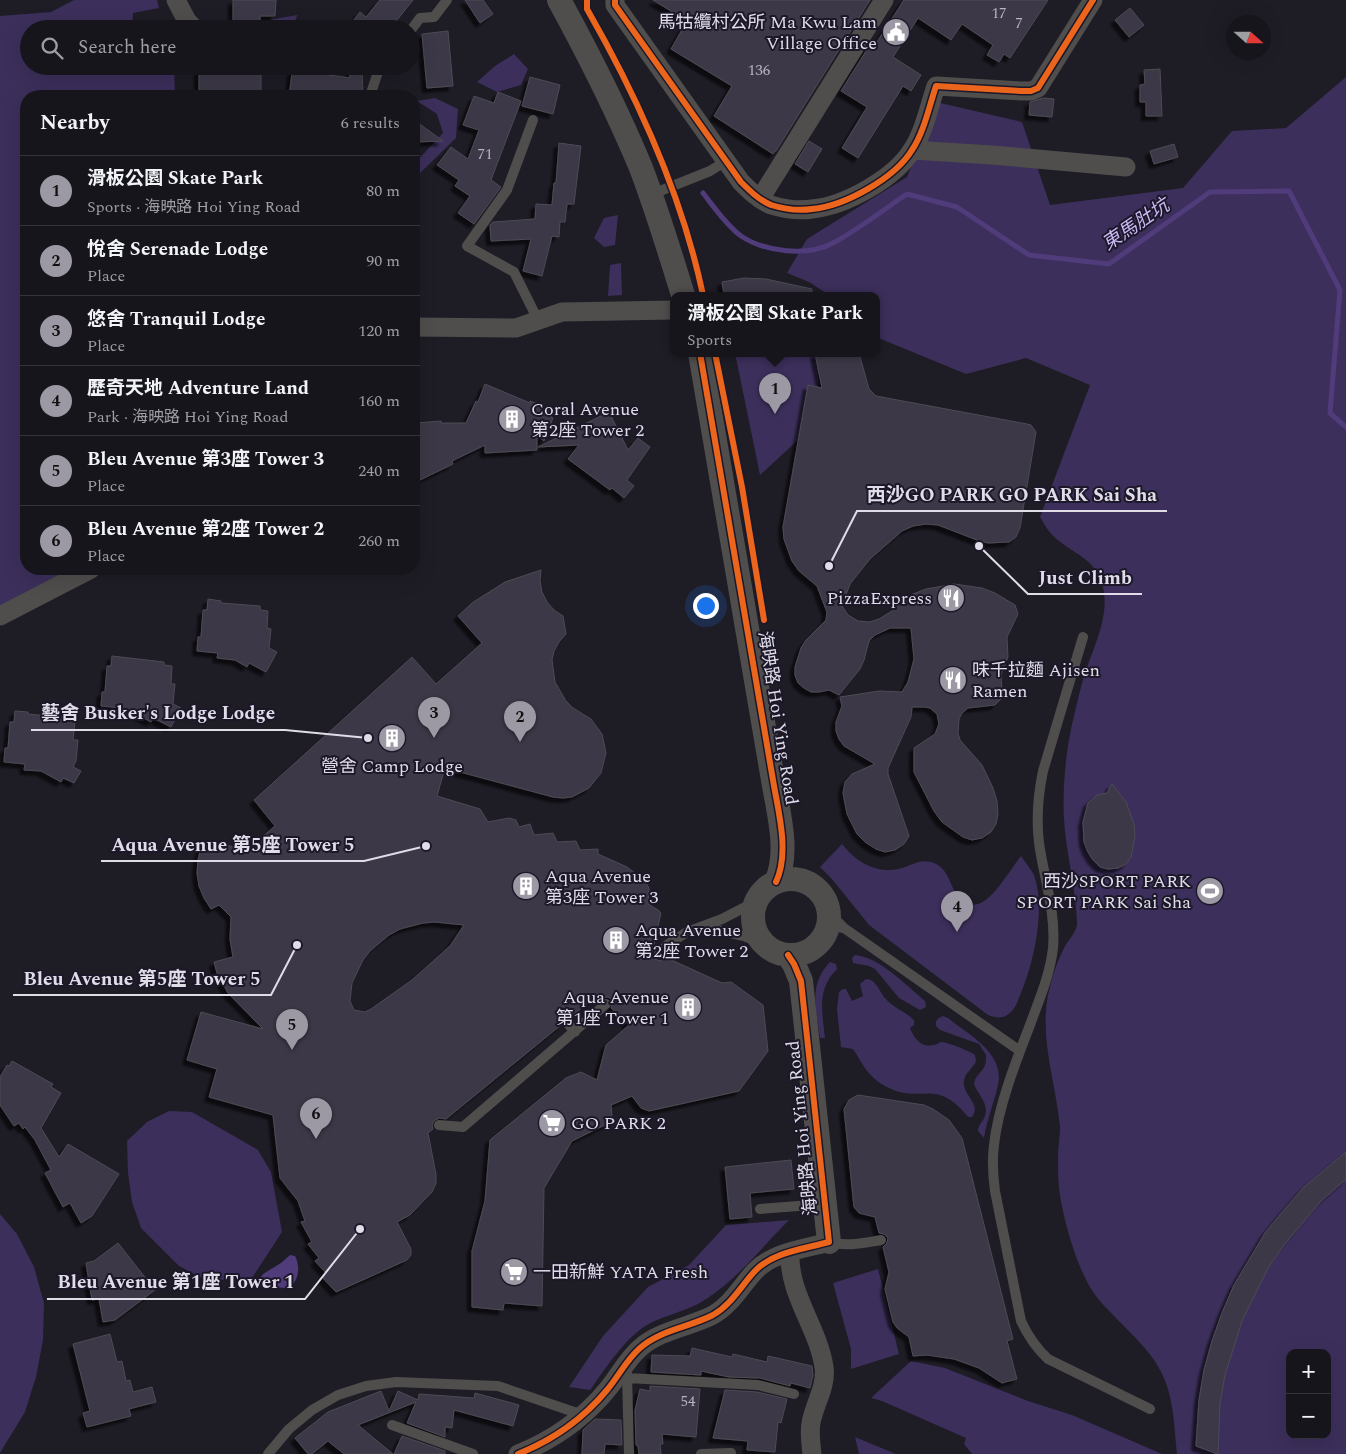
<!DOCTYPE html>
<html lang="en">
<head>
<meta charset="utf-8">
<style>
  :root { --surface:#16151c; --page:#232229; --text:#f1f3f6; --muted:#9e9fa3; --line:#35343b; --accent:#9c99a4 }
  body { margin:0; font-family:Spectral,"Noto Sans TC",serif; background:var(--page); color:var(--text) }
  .controls { position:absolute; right:15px; bottom:15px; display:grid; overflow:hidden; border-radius:10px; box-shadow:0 5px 20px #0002 }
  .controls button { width:45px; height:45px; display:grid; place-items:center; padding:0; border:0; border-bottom:1px solid var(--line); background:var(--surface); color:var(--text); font:25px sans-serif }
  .compass { position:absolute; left:1226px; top:15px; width:45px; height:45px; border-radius:50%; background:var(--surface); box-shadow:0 5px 20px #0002; rotate:111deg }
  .you { position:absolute; left:705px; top:605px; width:18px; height:18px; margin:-12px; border:4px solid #fff; border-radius:50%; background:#1a73e8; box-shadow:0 0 0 8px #1a73e833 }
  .badge { display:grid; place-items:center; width:32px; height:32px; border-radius:50%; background:var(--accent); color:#111; font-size:16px; font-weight:700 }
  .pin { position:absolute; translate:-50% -41px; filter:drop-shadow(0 1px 2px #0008) }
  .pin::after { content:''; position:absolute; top:26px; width:18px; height:15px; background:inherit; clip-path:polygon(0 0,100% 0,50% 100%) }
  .popup { position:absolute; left:670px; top:292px; width:210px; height:65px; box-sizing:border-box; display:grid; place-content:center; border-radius:10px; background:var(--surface); filter:drop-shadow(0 1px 4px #0005); font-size:16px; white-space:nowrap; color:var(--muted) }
  .popup b { font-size:19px; color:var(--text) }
  .popup::after { content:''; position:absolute; left:50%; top:100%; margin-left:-10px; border:10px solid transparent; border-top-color:var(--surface) }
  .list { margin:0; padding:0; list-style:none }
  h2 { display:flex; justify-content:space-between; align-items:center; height:65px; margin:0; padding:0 20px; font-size:21px }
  h2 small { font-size:16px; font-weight:400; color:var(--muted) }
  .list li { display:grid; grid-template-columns:32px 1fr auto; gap:15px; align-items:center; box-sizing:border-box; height:70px; padding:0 20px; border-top:1px solid var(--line) }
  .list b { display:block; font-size:19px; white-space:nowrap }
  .list p { margin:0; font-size:16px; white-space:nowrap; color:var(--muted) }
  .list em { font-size:16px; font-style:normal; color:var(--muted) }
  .icon { flex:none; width:28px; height:28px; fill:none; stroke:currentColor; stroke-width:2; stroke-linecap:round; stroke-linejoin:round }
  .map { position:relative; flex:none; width:1346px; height:1454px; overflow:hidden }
  .search { position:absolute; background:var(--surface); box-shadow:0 5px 20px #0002; left:20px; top:20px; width:400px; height:55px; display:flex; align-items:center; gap:12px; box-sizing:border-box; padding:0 18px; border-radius:28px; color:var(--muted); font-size:19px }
  .panel { position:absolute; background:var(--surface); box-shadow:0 5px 20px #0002; left:20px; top:90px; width:400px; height:485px; border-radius:20px }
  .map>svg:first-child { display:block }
  .green { fill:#3c2f5b; fill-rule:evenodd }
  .water { fill:#503b7b }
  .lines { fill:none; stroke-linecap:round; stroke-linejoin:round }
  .stream { stroke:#503b7b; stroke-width:5 }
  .building { fill:#3c3747; stroke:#4d4b53; fill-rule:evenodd; filter:url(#shadow) }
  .service { stroke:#4f4e4d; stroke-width:10 }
  .minor { stroke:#4f4e4d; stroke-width:19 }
  .tertiary { stroke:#4f4e4d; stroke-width:24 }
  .cycleway-casing { stroke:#1c1829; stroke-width:9 }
  .cycleway { stroke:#eb651d; stroke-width:6 }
  .labels { text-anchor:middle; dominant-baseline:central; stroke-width:4; stroke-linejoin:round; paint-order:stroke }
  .number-label { font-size:15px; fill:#b7b4c0 }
  .poi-label { font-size:18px; fill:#e0dde9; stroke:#1c1829; text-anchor:start }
  .street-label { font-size:18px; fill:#e0dde9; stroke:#1c1829 }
  .water-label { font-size:19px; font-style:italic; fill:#c9b9f5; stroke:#1c1829 }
  .leader { fill:none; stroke:#e0dde9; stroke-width:2 }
  .callout-dot { fill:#e0dde9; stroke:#1c1829; stroke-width:2 }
  .callout-label { font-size:19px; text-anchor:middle; font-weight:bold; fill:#e0dde9; stroke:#1c1829; stroke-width:4; stroke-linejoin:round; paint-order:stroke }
</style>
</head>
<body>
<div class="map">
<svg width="1346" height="1454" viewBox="0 0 1346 1454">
  <defs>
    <filter id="shadow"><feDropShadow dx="-4.5" dy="4.5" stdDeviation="1" flood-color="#0009"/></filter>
  </defs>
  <rect width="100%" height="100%" fill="#1e1c25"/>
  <path class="green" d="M74 0H157L159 8 133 13 132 29H29V66H174L175 96H26V569H72L0 608V16L51 12Z
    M297 15 294 29H266L269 20Z
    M514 54 528 69 521 85 497 92 477 82 495 66Z
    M1346 77V1454H1177C1174 1426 1174 1395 1160 1370 1148 1346 1118 1322 1100 1301 1079 1278 1063 1220 1059 1188 1058 1178 1058 1167 1058 1157 1058 1147 1060 1137 1060 1127 1056 1084 1041 1045 1047 1001 1050 983 1056 964 1064 948 1068 940 1078 931 1077 922 1076 891 1068 861 1065 831 1062 803 1064 773 1068 745 1072 722 1078 698 1084 676 1093 648 1110 617 1103 587 1097 561 1077 555 1059 541 1051 535 1045 526 1040 517L1090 385 1026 358 966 374 876 337V295H829L809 282 787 273 807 239 907 177 936 102 1022 122 1050 205 1183 188 1232 131 1286 128ZM1290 1353H1327V1435H1290Z
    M435 98 458 109 456 138 414 179V164L443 133 437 114 417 101Z
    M618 215 615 245 604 247 594 238 604 218Z
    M621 263 622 295 608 296 610 265Z
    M735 353H813C819 364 819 375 818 387L808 386 798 440 760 475Z
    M842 844C857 863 878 875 902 868 912 865 920 859 931 862 957 868 948 911 978 904 992 901 1011 869 1021 856 1025 862 1031 869 1034 875 1046 908 1034 962 1021 993 1018 1000 1016 1008 1010 1013 1003 1019 996 1018 988 1015L869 925 832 879 820 867Z
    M855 955C879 957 906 985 925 1001L926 1007 920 1010 899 998 875 969 869 966 853 963 852 958Z
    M830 962 836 964 837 969C834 973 831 975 829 979 818 996 823 1019 825 1038H820C816 1009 808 985 830 962Z
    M866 979C876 979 879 991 885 998 893 1008 906 1012 914 1020V1025L910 1028C914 1038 921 1048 933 1045 936 1045 938 1043 941 1042 947 1042 970 1051 975 1055L976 1061C973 1069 965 1072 964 1081 962 1095 982 1104 972 1117H968C936 1077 923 1104 889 1088 878 1083 869 1075 863 1065 859 1060 857 1054 853 1049L841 1047 837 1009 839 992 843 989H846L852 1001 863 996 860 984Z
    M943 1016 948 1018C969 1035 1005 1053 998 1085 994 1103 987 1119 984 1138L978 1131C978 1124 983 1122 985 1116 989 1103 978 1095 974 1084 976 1071 987 1073 986 1055L979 1044 940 1030 936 1026V1021L939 1018Z
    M169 1111 192 1112 258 1150 271 1172 282 1232 250 1281 204 1279 179 1266 141 1228 132 1202 128 1173 127 1141 147 1122Z
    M0 1214 17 1234 34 1267 44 1303 43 1340 36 1377 25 1412 0 1453Z
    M789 1220C762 1247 736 1281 703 1301 688 1311 664 1315 647 1325 624 1339 605 1369 590 1390L569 1387 603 1336 648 1287 689 1265 726 1225Z
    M878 1269 899 1354 851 1369V1349L833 1283Z
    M911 1361 945 1368 1028 1401 1072 1415 1162 1454H972L964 1444 966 1438 882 1401 871 1398Z
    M855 1437 896 1454H859Z"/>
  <path class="water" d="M290 1255 295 1256C301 1266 299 1287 284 1288 278 1288 270 1285 264 1283L261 1277 263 1274 281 1263Z"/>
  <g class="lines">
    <path class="stream" d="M703 193C714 207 726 225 741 236 765 252 807 257 833 243 859 229 883 210 907 194L957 207 1029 255 1109 264 1210 192 1289 191 1340 290 1330 413 1346 427"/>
  </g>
  <path class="building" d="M233 0H276L275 16H260V29H233Z
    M380 0H413L390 29H347L360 12 366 17Z
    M465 0H483L493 14 480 23Z
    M653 0H870L776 151H775L773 154 714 116 732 86 671 49 687 21Z
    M904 0H1048L1010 58 1004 54 999 62 987 55 993 45 962 24 951 40 918 18 893 57 921 75 911 91 903 86 858 158 842 148 867 107 841 91 873 40 877 42Z
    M1130 8 1144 25 1129 37 1115 20Z
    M448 31 453 86 427 88 422 34Z
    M235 66H261V96H199V67L235 68Z
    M293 66H317L316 73 350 78 349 71 362 70 363 96H289Z
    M1160 69 1162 116H1146V102H1140V85L1145 84 1144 70Z
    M530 77 560 85 553 114 522 106Z
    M498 92 521 101 491 180 501 187 474 224 458 213 470 196 455 186 459 180 437 165 451 147 468 159 479 130 463 125 474 96 494 103Z
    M1043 98 1054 99 1052 117 1029 115 1030 102Z
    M414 120 443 141 414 142Z
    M809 141 822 149 808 172 795 164Z
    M559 143 581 146 574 204H567L565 222H560L559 237 552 236 542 276 523 271 531 239 491 241 490 225 493 222 535 219 536 204 552 205 554 183H556Z
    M1174 144 1178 157 1154 164 1150 151Z
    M744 278 766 279 812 289V295H724L722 282Z
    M815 353H859L869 389 876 396 1027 424 1031 425 1036 432 1020 528 1016 537 1009 542 988 543 977 540 938 525 926 524 913 526 902 531 870 559 850 584 842 606 848 615 858 621 869 622 879 619 892 611 901 601 913 594 926 589 954 584 982 588 995 593 1015 605 1018 614 1007 637 1008 657 1001 675 1002 690 1001 699 995 705 968 708 962 713 959 719 958 733 960 740 982 765 993 788 997 801 998 814 996 824 991 832 982 838 972 840 963 837 942 822 934 811 914 772V748L935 734 939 724 937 714 930 708 925 707H912L911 717 888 768V774L909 836 904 844 895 850 885 852 876 849 865 842 857 834 847 814 843 793 845 782 852 774 875 764 844 746 839 739 836 731V722L842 706 840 697 879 691 902 692 908 682 914 659 911 628H890L875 635 869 641 864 660 860 669 839 695 829 690 819 692H811L804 688 798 683 795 675V667L801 648 806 640 826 620 827 612 817 586 799 571 792 561 784 539 783 527 808 385 822 388Z
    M485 384 530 403V401L543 406 542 408 553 412 551 417 553 418 544 441 537 435V450L485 453V445L452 461 453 464 414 483 416 423 441 421V423H466L476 401 478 402Z
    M609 412 628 450 638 438 650 447 627 480 634 486 624 498 612 488 610 490 568 459 579 445 538 447Z
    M541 570 540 581 542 592 547 602 554 610 563 616 566 634 559 642 554 651 552 660 555 682 566 701 573 708 591 719 602 734 606 753 601 773 589 788 572 797 563 798 553 797 445 768 437 796 480 809 488 822 509 818 516 820 519 827 530 824 534 835 553 833 557 842 576 841 580 850 598 849V854L627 867 644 880 649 888 648 904 658 910 661 913 652 953 654 959 661 961 665 957 722 983 731 982 763 1005 768 1051 739 1091 649 1111 641 1108 632 1096 611 1105 612 1116 609 1123 572 1141 544 1188 542 1306 504 1303 503 1310 472 1307V1251L485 1201 490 1140 566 1078 581 1072 597 1080 606 1045 629 1025 611 1008 613 1003 611 999 608 997 602 998 598 994 571 1017 568 1014 562 1015 559 1019 561 1025 446 1119 439 1118 434 1121 432 1125 433 1129 428 1133 436 1174V1183L432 1192 410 1215 397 1222 411 1249V1255L407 1260 336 1292 322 1277 326 1273 315 1261 319 1258 308 1244 312 1242 301 1222 305 1221 298 1201 280 1178 273 1115 209 1097 217 1069 187 1060 201 1012 263 1029 228 993 217 973 214 962 233 957 230 939 231 917 219 905 211 909 204 898 199 886 197 873 198 860 201 847 208 845 224 844 246 851 275 826 254 800 412 657 436 684 482 643 458 616 472 603 505 582ZM435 922 464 925 450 946 412 980 371 1009 365 1012 354 1010 350 1001 352 983 363 960 370 951 389 935 400 929 423 923Z
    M208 599 221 601V603L260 606V610L268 611 267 628 271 629 269 648 277 652 266 672 249 663 247 667 235 660 217 658 218 653 197 651 198 637H201L203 610H207Z
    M112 656 164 662V665L172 666 171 684H175L173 704 181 708 171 727 153 718 151 722 138 715 122 714V708L101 706 102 692H105L107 666H111Z
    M15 711 28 712V714L67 718V721L75 722 73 740H78L76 761 73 767 81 771 74 783 63 778 61 782 41 771 24 770 25 764 4 762 5 748H8L10 722H14Z
    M1112 784 1126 802 1134 824 1135 836 1131 857 1126 864 1118 868 1108 869 1100 867 1093 860 1088 852 1084 842 1083 822 1088 803 1097 795 1107 793Z
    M12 1061 53 1084 51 1087 61 1093 41 1128 59 1157 68 1144 119 1174 92 1216 81 1223 70 1203 63 1207 45 1173 51 1170 35 1140 25 1127 23 1129 19 1123 14 1126 0 1105V1077L7 1065 9 1066Z
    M858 1095 924 1105 933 1109 949 1120 962 1138 1013 1339 1007 1341 1017 1379 1002 1383 979 1368 954 1359 927 1355 913 1356 909 1337 897 1328 893 1322 885 1289 889 1272 883 1247 887 1243 888 1238 884 1234 879 1233 875 1217 859 1213 854 1207 844 1109 849 1100Z
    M1346 1152V1179L1320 1202 1283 1246 1267 1270 1242 1321 1225 1375 1220 1403 1218 1454 1196 1446 1199 1400 1204 1370 1212 1341 1222 1313 1234 1285 1265 1233 1284 1210 1304 1187Z
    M791 1160 794 1189 750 1193 752 1217 730 1219 725 1167Z
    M118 1243 155 1290 115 1320 103 1322 99 1299 92 1300 86 1263 94 1261Z
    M110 1334 117 1362 122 1361 126 1381 130 1380 133 1392 152 1387 156 1402 129 1409 131 1416 87 1427 83 1413 90 1411 73 1344Z
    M692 1348 732 1357 733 1354 767 1362 768 1356 812 1366 813 1375 810 1388 791 1383 790 1386 760 1378 729 1377 701 1371V1375L651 1372 652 1355 690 1356Z
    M650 1386 700 1389 696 1437 662 1434 663 1444H660L661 1454H639L638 1446 636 1445 635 1410 640 1389 650 1391Z
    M725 1390 757 1392 787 1399 781 1423 778 1422 775 1452 747 1450 748 1441 713 1438Z
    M381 1391 389 1411 398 1391 418 1400 419 1394 474 1398 475 1393 519 1405 513 1426 454 1410 452 1428 445 1427V1437L407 1423 416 1402 358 1425 393 1454H344L328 1441 312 1454H308L295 1438 328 1412Z
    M595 1419 621 1420 622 1445 605 1444 604 1454H582L583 1430Z
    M402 1436 445 1451V1454H394Z"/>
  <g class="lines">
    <path class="service" d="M411 30 420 18 434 17 447 0
      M370 96 378 72 383 66
      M533 120 507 190 467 246 514 272 538 320
      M650 195 710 171 726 161
      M1083 637 1043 771C1038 795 1036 818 1039 843 1044 878 1056 912 1053 948 1050 975 1039 1000 1030 1025 1016 1061 998 1107 994 1145 992 1160 993 1176 995 1191L1021 1321C1028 1336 1036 1348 1048 1359L1150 1409
      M826 901 836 920 844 928 1020 1051
      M704 927 744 936 764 944
      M826 932 838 927 844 928
      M659 954 667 945 687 932 722 919 755 902
      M566 1021 575 1032
      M439 1125 463 1127 606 1004
      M760 1209 825 1204
      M829 1242C846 1247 863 1243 881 1240
      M627 1373 629 1454
      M627 1378 758 1385 794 1394
      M392 1425 473 1454
      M268 1454 289 1429 312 1410 338 1395 366 1386 396 1382 498 1386 583 1415
      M701 1454 731 1453"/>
    <path class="minor" d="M176 0 187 21 195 29
      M615 0V5L741 182C750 191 759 200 771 205 784 209 799 211 812 209 845 206 895 178 912 150 924 132 929 107 936 86L1021 91H1031L1038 88 1093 0
      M912 150 992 155 1126 167
      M760 199 884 0
      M414 327 516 328 562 312 674 310
      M0 616 91 569
      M790 1252C788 1294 818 1327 824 1367 827 1386 814 1405 811 1423 809 1433 811 1444 812 1454
      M518 1454C553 1440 583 1419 607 1390 618 1377 627 1359 640 1348 660 1330 690 1327 713 1315 731 1305 741 1286 755 1271 773 1252 804 1249 829 1242"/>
    <path class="tertiary" d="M559 0C589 55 617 110 641 168 657 210 670 253 683 295
      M700 353 773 780C778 811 790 852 776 882
      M753 917a38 38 0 1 1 76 0a38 38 0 1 1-76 0Z
      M788 955 794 964 801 981 829 1242"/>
    <g class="cycleway-casing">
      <path id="cycleway" d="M587 0V9C638 98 682 195 703 295
        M615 0V5L741 182C750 191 759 200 771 205 784 209 799 211 812 209 845 206 895 178 912 150 924 132 929 107 936 86L1021 91H1031L1038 88 1093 0
        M700 353 773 780C778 811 790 852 776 882
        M715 353 742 487 764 620
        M518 1454C553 1440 583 1419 607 1390 618 1377 627 1359 640 1348 660 1330 690 1327 713 1315 731 1305 741 1286 755 1271 773 1252 804 1249 829 1242L801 981 794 964 788 955"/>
    </g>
    <use href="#cycleway" class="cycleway"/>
  </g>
  <defs>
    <g id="civic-disc" transform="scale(1.4375)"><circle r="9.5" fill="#9c99a4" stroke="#1c1829"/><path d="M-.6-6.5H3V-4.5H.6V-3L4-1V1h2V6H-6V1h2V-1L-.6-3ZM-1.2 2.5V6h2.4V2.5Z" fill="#fff"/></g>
    <g id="building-disc" transform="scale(1.4375)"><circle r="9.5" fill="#9c99a4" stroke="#1c1829"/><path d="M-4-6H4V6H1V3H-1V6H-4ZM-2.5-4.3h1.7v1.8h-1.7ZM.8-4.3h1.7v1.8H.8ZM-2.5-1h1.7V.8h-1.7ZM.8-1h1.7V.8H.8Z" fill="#fff"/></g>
    <g id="restaurant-disc" transform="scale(1.4375)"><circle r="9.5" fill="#9c99a4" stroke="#1c1829"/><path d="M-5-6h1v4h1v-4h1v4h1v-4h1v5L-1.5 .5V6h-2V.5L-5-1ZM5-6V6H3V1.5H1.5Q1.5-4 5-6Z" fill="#fff"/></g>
    <g id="stadium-disc" transform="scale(1.4375)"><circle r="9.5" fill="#9c99a4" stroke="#1c1829"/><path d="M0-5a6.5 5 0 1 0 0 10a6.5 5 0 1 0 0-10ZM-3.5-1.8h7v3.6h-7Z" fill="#fff"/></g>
    <g id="supermarket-disc" transform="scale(1.4375)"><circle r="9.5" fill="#9c99a4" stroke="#1c1829"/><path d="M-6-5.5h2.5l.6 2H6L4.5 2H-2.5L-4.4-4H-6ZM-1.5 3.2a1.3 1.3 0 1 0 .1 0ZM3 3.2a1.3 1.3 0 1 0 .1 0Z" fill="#fff"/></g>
  </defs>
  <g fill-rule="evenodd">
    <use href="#civic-disc" x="896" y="32"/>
    <use href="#building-disc" x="512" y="419"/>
    <use href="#restaurant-disc" x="951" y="598"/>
    <use href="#restaurant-disc" x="953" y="680"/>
    <use href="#building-disc" x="392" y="738"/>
    <use href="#building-disc" x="526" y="886"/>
    <use href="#stadium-disc" x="1210" y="891"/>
    <use href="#building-disc" x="616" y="940"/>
    <use href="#building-disc" x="688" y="1007"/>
    <use href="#supermarket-disc" x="552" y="1123"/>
    <use href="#supermarket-disc" x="514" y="1272"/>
  </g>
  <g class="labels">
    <g class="number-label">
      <text x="999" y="13">17</text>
      <text x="1019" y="23">7</text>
      <text x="759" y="70">136</text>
      <text x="485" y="154">71</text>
      <text x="688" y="1401">54</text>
    </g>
    <g class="poi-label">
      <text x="877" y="22" text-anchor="end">馬牯纜村公所 Ma Kwu Lam<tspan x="877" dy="21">Village Office</tspan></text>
      <text x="531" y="409">Coral Avenue<tspan x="531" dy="21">第2座 Tower 2</tspan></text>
      <text x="932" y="598" text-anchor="end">PizzaExpress</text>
      <text x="972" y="670">味千拉麵 Ajisen<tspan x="972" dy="21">Ramen</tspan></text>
      <text x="392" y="766" text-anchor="middle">營舍 Camp Lodge</text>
      <text x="545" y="876">Aqua Avenue<tspan x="545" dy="21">第3座 Tower 3</tspan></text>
      <text x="1191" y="881" text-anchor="end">西沙SPORT PARK<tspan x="1191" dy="21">SPORT PARK Sai Sha</tspan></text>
      <text x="635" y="930">Aqua Avenue<tspan x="635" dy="21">第2座 Tower 2</tspan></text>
      <text x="669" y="997" text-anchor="end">Aqua Avenue<tspan x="669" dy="21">第1座 Tower 1</tspan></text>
      <text x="571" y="1123">GO PARK 2</text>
      <text x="533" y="1272">一田新鮮 YATA Fresh</text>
    </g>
    <g class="street-label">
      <text transform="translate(778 718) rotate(81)">海映路 Hoi Ying Road</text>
      <text transform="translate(802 1128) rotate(-96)">海映路 Hoi Ying Road</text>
    </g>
    <g class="water-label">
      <text transform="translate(1136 225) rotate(-34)">東馬肚坑</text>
    </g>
  </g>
  <path class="leader" d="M829 566L857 511H1167M979 546L1028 594H1142M368 738L285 730H31M426 846L364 861H101M297 945L271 995H13M360 1229L305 1299H47"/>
  <g class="callout-dot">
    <circle cx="829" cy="566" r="5"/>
    <circle cx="979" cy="546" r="5"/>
    <circle cx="368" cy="738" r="5"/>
    <circle cx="426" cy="846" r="5"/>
    <circle cx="297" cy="945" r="5"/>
    <circle cx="360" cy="1229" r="5"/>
  </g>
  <g class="callout-label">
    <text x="1012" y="501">西沙GO PARK GO PARK Sai Sha</text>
    <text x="1085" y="584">Just Climb</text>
    <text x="158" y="719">藝舍 Busker's Lodge Lodge</text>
    <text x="233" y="851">Aqua Avenue 第5座 Tower 5</text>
    <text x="142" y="985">Bleu Avenue 第5座 Tower 5</text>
    <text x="176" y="1288">Bleu Avenue 第1座 Tower 1</text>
  </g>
</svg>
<div class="controls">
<button>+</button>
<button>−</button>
</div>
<svg class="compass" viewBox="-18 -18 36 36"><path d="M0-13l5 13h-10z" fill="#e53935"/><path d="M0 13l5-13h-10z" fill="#9e9fa3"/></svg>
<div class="you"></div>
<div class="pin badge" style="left:775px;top:414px">1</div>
<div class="popup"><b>滑板公園 Skate Park</b>Sports</div>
<div class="pin badge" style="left:520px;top:742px">2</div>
<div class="pin badge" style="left:434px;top:738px">3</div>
<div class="pin badge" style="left:957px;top:932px">4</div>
<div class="pin badge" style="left:292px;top:1050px">5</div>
<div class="pin badge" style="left:316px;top:1139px">6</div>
<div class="search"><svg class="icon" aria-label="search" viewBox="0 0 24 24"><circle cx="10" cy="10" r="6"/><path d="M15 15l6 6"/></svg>Search here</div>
<section class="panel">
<h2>Nearby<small>6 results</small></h2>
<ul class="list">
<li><span class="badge">1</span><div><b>滑板公園 Skate Park</b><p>Sports · 海映路 Hoi Ying Road</p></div><em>80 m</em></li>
<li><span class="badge">2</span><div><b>悅舍 Serenade Lodge</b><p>Place</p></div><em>90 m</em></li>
<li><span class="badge">3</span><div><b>悠舍 Tranquil Lodge</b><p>Place</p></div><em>120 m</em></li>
<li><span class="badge">4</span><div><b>歷奇天地 Adventure Land</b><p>Park · 海映路 Hoi Ying Road</p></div><em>160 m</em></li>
<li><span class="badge">5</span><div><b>Bleu Avenue 第3座 Tower 3</b><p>Place</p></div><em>240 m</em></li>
<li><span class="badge">6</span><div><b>Bleu Avenue 第2座 Tower 2</b><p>Place</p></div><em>260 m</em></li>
</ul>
</section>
</div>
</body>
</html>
